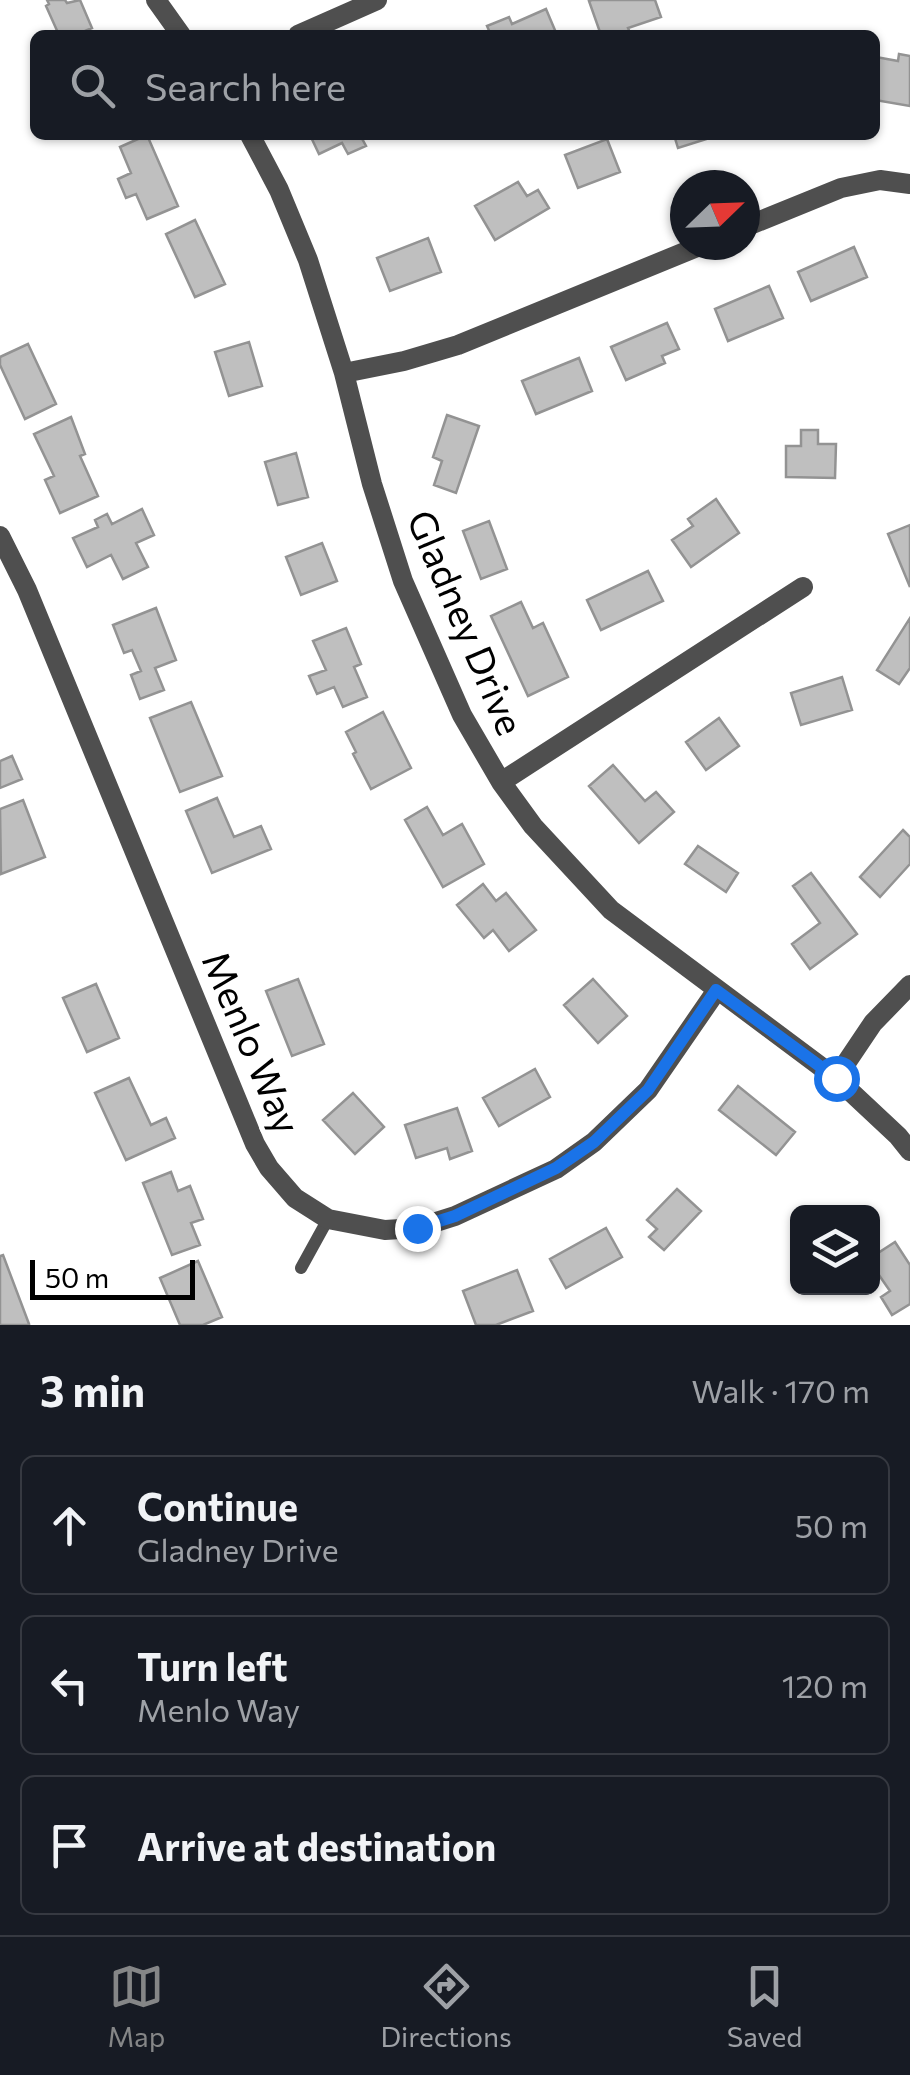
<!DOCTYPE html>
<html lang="en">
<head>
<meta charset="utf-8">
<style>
  :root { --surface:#171b24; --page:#20242c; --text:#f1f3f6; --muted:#9ea1a6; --line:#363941; --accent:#858687 }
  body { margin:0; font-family:Commissioner,sans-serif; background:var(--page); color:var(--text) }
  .controls { position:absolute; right:30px; bottom:30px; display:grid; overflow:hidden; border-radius:15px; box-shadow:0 2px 8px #0004 }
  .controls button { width:90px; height:90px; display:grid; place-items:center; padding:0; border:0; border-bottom:2px solid var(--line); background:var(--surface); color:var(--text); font:50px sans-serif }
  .compass { position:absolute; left:670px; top:170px; width:90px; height:90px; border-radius:50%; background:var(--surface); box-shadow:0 2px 8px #0004; rotate:67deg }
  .scale { position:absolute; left:30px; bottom:25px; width:165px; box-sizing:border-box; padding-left:10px; border:5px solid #000; border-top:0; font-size:28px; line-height:35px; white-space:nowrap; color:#000; -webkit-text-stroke:8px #fff; paint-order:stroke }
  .stop { position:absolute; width:30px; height:30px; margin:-22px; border:8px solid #1a73e8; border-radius:50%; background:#fff }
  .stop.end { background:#1a73e8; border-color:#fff; box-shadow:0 2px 10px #0008 }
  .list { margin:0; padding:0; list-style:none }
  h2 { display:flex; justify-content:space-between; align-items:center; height:130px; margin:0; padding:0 40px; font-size:42px }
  h2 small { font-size:32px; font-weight:400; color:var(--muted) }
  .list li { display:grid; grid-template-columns:65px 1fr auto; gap:30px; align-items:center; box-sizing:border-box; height:140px; margin:0 20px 20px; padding:0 20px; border:2px solid var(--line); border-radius:15px }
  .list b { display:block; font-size:38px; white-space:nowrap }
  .list p { margin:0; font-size:32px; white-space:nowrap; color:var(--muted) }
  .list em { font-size:32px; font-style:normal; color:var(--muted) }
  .icon { flex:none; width:55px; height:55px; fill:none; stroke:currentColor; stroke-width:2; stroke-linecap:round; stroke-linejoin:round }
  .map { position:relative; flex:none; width:910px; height:1325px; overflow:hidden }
  .search { position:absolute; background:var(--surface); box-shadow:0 2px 8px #0004; left:30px; right:30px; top:30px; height:110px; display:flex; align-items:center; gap:25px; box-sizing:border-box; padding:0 35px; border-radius:15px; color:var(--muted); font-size:38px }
  .sheet { height:610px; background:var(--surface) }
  nav { display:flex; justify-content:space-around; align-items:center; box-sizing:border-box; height:140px; border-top:2px solid var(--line); background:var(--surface); font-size:28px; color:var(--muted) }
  nav a { display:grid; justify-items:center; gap:5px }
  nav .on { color:var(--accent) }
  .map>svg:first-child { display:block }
  .building { fill:#bfbfbf; stroke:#939393; stroke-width:2.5 }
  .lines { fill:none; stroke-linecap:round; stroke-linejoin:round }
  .service { stroke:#4f4f4f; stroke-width:12 }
  .minor { stroke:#4f4f4f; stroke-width:20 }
  .route { stroke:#1a73e8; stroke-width:12 }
  .labels { text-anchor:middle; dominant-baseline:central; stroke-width:10; stroke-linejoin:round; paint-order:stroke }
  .street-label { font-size:38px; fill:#000; stroke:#fff }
</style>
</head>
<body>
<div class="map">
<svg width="910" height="1325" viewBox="0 0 910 1325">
  <rect width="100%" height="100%" fill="#fff"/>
  <path class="building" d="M47 0H65L67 3 80 0 92 28 76 35H59L46 6 49 4Z
    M592 0H655L661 17 628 28 631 35H601L589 1Z
    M546 9 557 35H491L487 26 509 17 512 24Z
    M899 54 910 56V106L875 100 876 57 898 61Z
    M147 135 178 206 147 219 136 194 126 198 118 179 131 173 120 147Z
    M310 135H360L366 146 348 154 342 143 319 154Z
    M674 135H719L678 148Z
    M607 139 620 172 578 188 565 155Z
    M518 182 527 196 538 190 549 208 495 240 475 206Z
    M195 220 225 284 195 297 166 234Z
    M428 238 441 272 390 291 377 258Z
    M854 247 867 277 811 301 798 272Z
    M769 286 783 318 728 341 715 309Z
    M667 323 679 349 662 356 665 363 626 380 611 347Z
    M249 342 262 386 229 396 215 352Z
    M28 344 56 404 25 419 0 365V357Z
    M579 358 592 391 536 414 522 381Z
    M447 415 479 426 456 493 434 485 442 461 433 457Z
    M71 417 85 454 80 456 98 496 60 513 45 480 54 476 34 434Z
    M801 430H818V444H836L835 478 786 477V446H801Z
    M296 453 308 497 278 505 265 462Z
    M716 499 739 533 691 567 672 540 693 526 688 519Z
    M142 509 154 535 136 543 148 567 123 579 111 555 87 567 73 538 98 527 95 520 107 514 112 524Z
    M489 521 507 569 481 579 463 531Z
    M910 525V587L888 534Z
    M322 543 337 581 301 595 286 557Z
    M648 571 663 601 601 630 587 600Z
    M521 602 533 628 543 623 568 677 528 696 491 616Z
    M156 608 176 660 155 668 164 690 140 699 131 675 141 671 132 650 124 653 113 625Z
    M910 618V668L899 684 877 670Z
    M346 628 361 664 354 667 367 697 343 707 334 687 317 694 309 676 326 670 313 641Z
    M842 677 852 710 801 725 791 693Z
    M191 702 222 776 180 792 150 718Z
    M383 712 411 768 371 789 353 754 356 752 346 732Z
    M719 718 739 746 706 770 686 742Z
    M12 756 22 779 0 788V761Z
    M613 765 645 801 656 792 674 812 639 843 589 786Z
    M217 798 234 837 261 826 271 849 212 873 186 811Z
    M23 800 45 857 1 874 0 809Z
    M427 807 443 835 462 824 484 864 443 887 405 820Z
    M903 830 910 837V864L880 897 860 877Z
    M698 846 738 873 726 892 685 864Z
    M811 873 857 934 810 969 792 944 820 923 793 886Z
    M483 884 496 901 506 893 536 930 509 951 493 930 484 938 457 905Z
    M298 979 324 1044 292 1056 266 991Z
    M593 979 627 1016 598 1043 564 1005Z
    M96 984 119 1038 87 1052 63 998Z
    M535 1069 550 1097 499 1126 483 1098Z
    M129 1078 151 1125 166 1118 175 1138 126 1160 95 1093Z
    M738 1086 795 1132 776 1155 719 1110Z
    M353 1093 384 1127 355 1154 323 1120Z
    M457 1108 472 1151 450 1159 447 1148 416 1158 405 1125Z
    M171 1172 178 1191 190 1186 203 1219 191 1223 200 1245 172 1255 143 1183Z
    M677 1189 701 1211 664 1250 649 1237 657 1229 647 1220Z
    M606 1228 622 1257 566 1288 550 1259Z
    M895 1242 910 1265V1304L892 1315 881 1297 890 1291 872 1265V1257Z
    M3 1255 29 1324 27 1325H0V1256Z
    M198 1261 222 1317 203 1325H180L160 1278Z
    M517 1270 533 1311 496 1325H476L463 1291Z"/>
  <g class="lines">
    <path class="service" d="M301 1268 328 1219"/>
    <path class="minor" d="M156 0 181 35
      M298 35 377 0
      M250 135 279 190 308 260 344 373 372 484 403 581 462 715 501 782 533 826 611 910 836 1078 898 1136 910 1151
      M745 227 841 188 880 180 910 184
      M344 373 404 361 458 345 702 245
      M0 536 27 590 255 1144 269 1168 295 1198 328 1219 385 1230 417 1228 455 1216 556 1169 594 1142 648 1090 717 990
      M501 782 803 587
      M836 1078 873 1023 910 985"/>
  </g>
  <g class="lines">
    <path class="route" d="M417 1228 455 1216 556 1168 594 1142 648 1090 716 990 836 1078"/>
  </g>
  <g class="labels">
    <g class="street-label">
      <text transform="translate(467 622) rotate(67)">Gladney Drive</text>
      <text transform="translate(253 1042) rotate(67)">Menlo Way</text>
    </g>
  </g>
</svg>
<div class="controls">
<button><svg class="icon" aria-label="layers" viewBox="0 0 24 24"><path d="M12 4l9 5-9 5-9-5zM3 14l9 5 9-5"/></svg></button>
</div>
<svg class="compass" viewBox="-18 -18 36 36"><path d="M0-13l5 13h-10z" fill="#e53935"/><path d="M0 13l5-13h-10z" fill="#9ea1a6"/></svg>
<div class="scale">50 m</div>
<div class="stop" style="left:836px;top:1078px"></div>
<div class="stop end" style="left:417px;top:1228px"></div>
<div class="search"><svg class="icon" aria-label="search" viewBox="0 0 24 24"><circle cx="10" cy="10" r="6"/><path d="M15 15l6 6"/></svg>Search here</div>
</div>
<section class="sheet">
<h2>3 min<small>Walk · 170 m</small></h2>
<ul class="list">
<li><svg class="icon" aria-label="ahead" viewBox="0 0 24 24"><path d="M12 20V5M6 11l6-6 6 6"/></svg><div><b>Continue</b><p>Gladney Drive</p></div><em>50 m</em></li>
<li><svg class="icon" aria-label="left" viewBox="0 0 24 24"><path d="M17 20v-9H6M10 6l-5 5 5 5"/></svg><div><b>Turn left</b><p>Menlo Way</p></div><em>120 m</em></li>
<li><svg class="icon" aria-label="arrive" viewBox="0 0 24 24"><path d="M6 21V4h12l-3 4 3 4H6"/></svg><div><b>Arrive at destination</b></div></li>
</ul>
</section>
<nav>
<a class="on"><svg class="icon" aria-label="map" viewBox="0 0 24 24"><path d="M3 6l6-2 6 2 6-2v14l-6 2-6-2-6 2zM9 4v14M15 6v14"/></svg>Map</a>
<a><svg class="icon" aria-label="directions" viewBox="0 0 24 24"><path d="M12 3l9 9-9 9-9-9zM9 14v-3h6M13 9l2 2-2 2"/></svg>Directions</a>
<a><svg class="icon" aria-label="saved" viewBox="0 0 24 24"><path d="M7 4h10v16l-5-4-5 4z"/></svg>Saved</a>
</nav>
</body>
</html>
